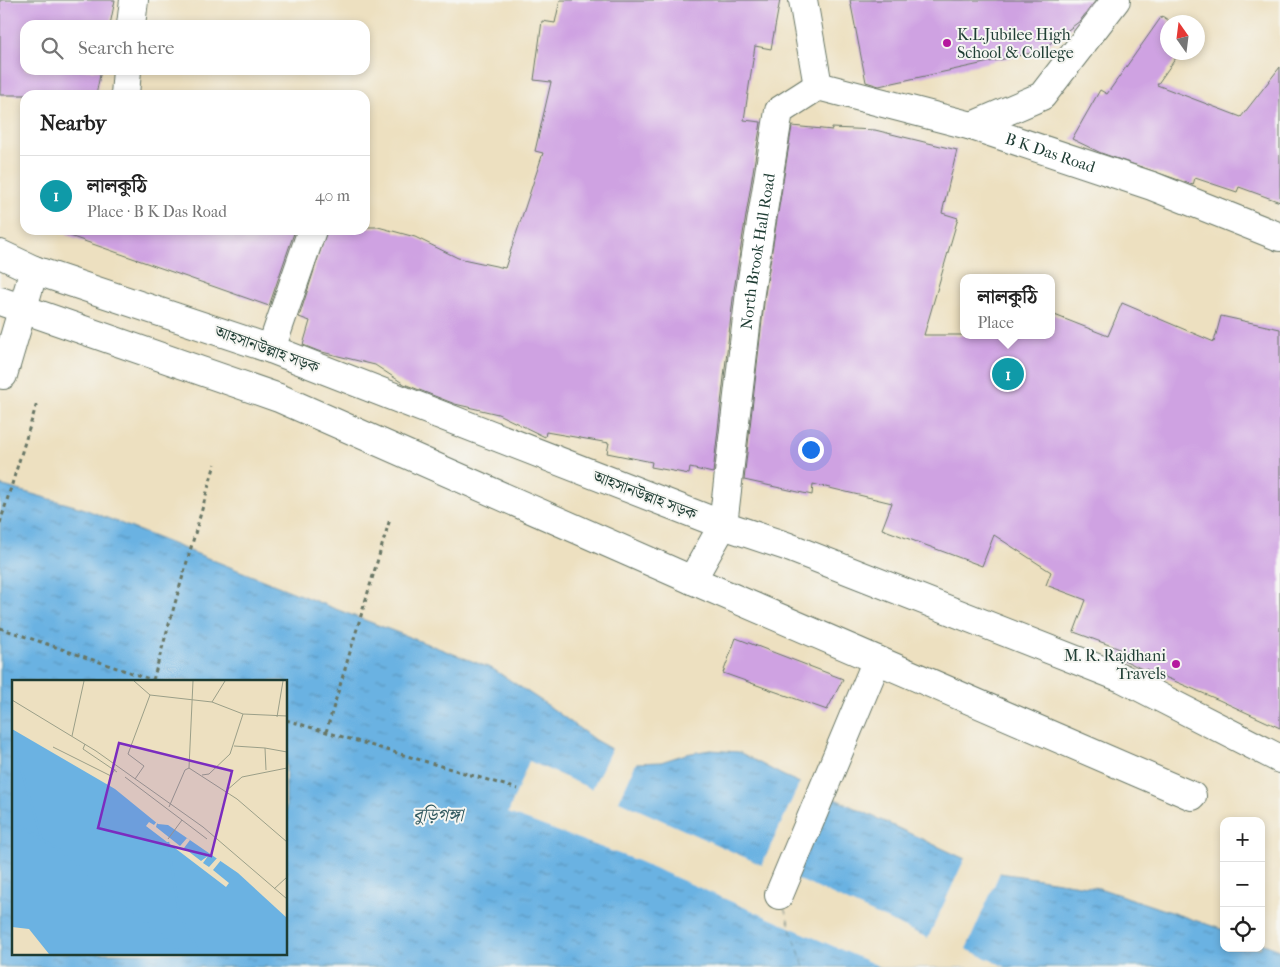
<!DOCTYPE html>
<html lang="en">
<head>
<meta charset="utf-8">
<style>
  :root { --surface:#fff; --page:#f2f2f2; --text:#222; --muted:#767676; --line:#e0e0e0; --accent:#b5179e }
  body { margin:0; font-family:"IM FELL French Canon","Noto Serif Bengali",serif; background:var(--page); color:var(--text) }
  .controls { position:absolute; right:15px; bottom:15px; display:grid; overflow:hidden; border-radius:10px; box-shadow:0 2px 8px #0003 }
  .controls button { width:45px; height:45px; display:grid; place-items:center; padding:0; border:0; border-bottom:1px solid var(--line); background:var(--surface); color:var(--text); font:25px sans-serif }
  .compass { position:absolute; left:1160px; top:15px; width:45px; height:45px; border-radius:50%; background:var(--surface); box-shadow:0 2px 8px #0003; rotate:346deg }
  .you { position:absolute; left:810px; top:449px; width:18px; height:18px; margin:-12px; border:4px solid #fff; border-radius:50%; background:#1a73e8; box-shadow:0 0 0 8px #1a73e833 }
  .badge { display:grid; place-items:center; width:32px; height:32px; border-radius:50%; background:var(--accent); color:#fff; font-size:16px; font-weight:700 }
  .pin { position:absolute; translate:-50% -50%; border:2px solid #fff; box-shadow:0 1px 5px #0006 }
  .popup { position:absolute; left:960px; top:274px; width:95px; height:65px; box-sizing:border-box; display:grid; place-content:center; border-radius:10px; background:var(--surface); filter:drop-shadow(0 1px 4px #0005); font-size:16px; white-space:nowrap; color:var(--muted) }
  .popup b { font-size:19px; color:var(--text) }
  .popup::after { content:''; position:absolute; left:50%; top:100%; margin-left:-10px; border:10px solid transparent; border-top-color:var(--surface) }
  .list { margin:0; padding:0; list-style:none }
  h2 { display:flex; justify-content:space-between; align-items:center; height:65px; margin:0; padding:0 20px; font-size:21px }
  h2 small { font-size:16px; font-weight:400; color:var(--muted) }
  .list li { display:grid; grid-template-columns:32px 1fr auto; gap:15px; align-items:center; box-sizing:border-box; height:80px; padding:0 20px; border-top:1px solid var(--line) }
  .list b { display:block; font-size:19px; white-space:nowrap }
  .list p { margin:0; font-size:16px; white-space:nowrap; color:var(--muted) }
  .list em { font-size:16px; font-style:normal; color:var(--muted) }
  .icon { flex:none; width:28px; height:28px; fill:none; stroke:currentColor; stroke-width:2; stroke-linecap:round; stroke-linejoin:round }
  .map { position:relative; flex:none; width:1280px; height:967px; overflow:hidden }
  .search { position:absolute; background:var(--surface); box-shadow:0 2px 8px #0003; left:20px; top:20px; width:350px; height:55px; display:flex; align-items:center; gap:12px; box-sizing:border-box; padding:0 18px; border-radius:15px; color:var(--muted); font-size:19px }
  .panel { position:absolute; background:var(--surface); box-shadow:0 2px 8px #0003; left:20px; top:90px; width:350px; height:145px; border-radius:15px }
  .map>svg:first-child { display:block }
  .water { fill:url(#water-ripples); stroke:#45788b; fill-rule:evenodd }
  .pier { fill:#ede0c0 }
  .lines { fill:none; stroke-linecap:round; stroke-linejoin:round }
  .ferry { stroke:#325a60; stroke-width:1; stroke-dasharray:6 5; stroke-linecap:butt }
  .building { fill:#cfa2e2 }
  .minor-casing { stroke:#677665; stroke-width:30 }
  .path { stroke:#677665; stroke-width:3; stroke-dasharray:4 4; stroke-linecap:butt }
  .minor { stroke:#fff; stroke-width:28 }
  .poi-dot { fill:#b5179e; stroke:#f6f6f2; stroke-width:2 }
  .labels { text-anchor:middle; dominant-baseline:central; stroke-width:4; stroke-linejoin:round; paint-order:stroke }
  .poi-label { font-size:16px; fill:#1f3d34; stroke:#f6f6f2; text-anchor:start }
  .street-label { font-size:16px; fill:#1f3d34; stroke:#f6f6f2 }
  .water-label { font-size:18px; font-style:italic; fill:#325a60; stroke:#f6f6f2 }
  .inset-river { fill:none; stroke:#6bb2e2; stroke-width:2.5 }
  .inset-road { fill:none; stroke:#9b9f88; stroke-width:1 }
  .view { fill:#7b2cbf; fill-opacity:0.15; stroke:#7b2cbf; stroke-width:2.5 }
  .inset-edge { fill:none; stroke:#1f3d34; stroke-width:2.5 }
</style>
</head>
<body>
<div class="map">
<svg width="1280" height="967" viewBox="0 0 1280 967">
  <defs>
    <pattern id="water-ripples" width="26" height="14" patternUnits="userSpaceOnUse" patternTransform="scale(1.25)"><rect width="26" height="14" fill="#6bb2e2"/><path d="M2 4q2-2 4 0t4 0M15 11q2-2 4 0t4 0" fill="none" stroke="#5792b8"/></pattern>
  </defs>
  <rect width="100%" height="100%" fill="#f6f6f2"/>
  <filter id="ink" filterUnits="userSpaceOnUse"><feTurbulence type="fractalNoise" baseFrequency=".02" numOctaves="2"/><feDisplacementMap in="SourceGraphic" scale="10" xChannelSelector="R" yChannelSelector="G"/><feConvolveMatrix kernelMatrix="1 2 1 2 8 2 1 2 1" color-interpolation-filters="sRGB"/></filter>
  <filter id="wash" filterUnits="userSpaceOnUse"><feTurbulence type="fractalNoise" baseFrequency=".0096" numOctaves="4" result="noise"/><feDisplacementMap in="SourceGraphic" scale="20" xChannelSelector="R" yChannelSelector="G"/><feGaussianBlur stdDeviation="1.12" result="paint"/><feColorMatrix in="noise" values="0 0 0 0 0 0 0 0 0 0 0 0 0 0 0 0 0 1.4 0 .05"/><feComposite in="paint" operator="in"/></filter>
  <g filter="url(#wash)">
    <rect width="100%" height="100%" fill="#ede0c0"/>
    <path class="water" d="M0 485 82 508 333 608 493 669 546 704 595 740 636 763 661 762 686 754 710 750 739 752 782 775 831 797 965 859 1000 873 1099 888 1224 930V948H1261V943L1280 950V967H0ZM14 681H286V953H14Z"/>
    <path class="pier" d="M612 748 637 761 619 801 762 865 801 780 832 795 795 878 928 938 966 856 1001 870 966 949 1006 967H881L638 861 508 813 529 761 592 789Z"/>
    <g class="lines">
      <path class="ferry" d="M784 908 804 967"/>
    </g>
    <g id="blocks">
      <path class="building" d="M0 0H115L110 25H25V70H101L96 95H0Z
        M560 0H780L771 49 755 46 744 120 761 122 734 290 713 473 690 468 689 474 651 467 652 462 607 453 609 443 546 432 545 437 498 414 455 404 404 384 375 365 318 351 303 345 310 321 299 317 327 230H365V227H378L415 237 458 258 505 268 543 153 535 151 551 82 534 80 542 21 555 23Z
        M850 0H1096L1080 21 1040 51 879 86 866 82Z
        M1162 16 1171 22H1168V52H1180L1157 85 1241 117 1280 67V202L1239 187 1237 192 1195 178 1193 185 1101 153 1072 139 1100 90 1107 94Z
        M792 126 832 130V128L875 130 957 150 942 213 958 218 924 335H1052V314L1108 336 1122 303 1214 342 1221 316 1280 329V728L1219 700 1146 669V671L1118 657 1120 649 1074 632 1086 600 1046 585 1051 572 994 535 982 566 882 529 892 503 813 484 812 495 744 480 765 294Z
        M68 230H295L269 306 67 235Z
        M736 638 843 679 827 710 723 673Z"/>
    </g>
  </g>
  <g filter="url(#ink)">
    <use href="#blocks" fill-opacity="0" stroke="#677665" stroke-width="1"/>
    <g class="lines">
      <g class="minor-casing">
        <g id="minor">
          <path d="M803 0 818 86"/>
          <path d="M131 25 134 0"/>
          <path id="s1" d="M818 86 972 126 1152 186 1280 237"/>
          <path d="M125 95 127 70"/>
          <path d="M972 126 1042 96 1116 0"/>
          <path d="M0 254 34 270 271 349 723 525 786 546 1122 678 1280 759"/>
          <path d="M0 301 279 398 692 580 1192 796"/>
          <path d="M271 349 312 230"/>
          <path d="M0 374 3 375 34 270"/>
          <path id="s2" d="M692 580 723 525 750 292 779 111 818 86"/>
          <path d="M779 895 877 660"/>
        </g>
      </g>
      <path class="path" d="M0 523 37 403
        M0 628 155 681
        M153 680 215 464
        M286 720 518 789
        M326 732 390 519"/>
      <use href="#minor" class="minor"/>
    </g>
  </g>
  <g class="poi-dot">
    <circle cx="947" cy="43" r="5"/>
    <circle cx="1176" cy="664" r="5"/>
  </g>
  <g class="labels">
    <g class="poi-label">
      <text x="957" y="34">K.L.Jubilee High<tspan x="957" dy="18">School &amp; College</tspan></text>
      <text x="1166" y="655" text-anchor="end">M. R. Rajdhani<tspan x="1166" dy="18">Travels</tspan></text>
    </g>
    <g class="street-label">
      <text stroke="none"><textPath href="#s1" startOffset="242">B K Das Road</textPath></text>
      <text stroke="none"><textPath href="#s2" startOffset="339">North Brook Hall Road</textPath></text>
      <text transform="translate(267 349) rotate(20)">আহসানউল্লাহ সড়ক</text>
      <text transform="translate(645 495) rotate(21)">আহসানউল্লাহ সড়ক</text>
    </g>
    <g class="water-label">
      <text x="438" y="815">বুড়িগঙ্গা</text>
    </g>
  </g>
  <g transform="translate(12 680)">
    <rect width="275" height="275" fill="#ede0c0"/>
    <path d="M0 49 103 109 146 144 156 145 226 193 275 238V274H37L17 249 0 247Z" fill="#6bb2e2"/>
    <path d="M146 140 144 147 168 166 175 158 178 160 172 168 189 181 196 176 191 183 197 187 206 177 210 179 201 190 217 203 214 207 134 146 137 142 142 145Z" fill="#ede0c0"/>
    <path class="inset-river" d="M2 65 30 160M0 142 48 170 172 274M156 162 167 233 188 274"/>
    <path class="inset-road" d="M122 1 138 15 200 22 231 34 275 36M0 20 84 71 191 147 275 219M200 22 213 1M265 37 271 1M60 56 72 1M73 64 71 69 105 92M222 66 253 68 254 90M41 67 99 96 103 89M253 68 275 72M177 88 225 119 275 162M190 95 197 94 218 74 231 34M113 97 195 159M123 99 132 86 116 74 138 15M214 111 230 97 275 88M157 127 173 90 177 88 181 1M156 159 170 140M262 209 275 197"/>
    <path class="view" d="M107 63 220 91 199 176 86 148Z"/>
    <rect width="275" height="275" class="inset-edge"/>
  </g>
</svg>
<div class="controls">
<button>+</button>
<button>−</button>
<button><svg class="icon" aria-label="locate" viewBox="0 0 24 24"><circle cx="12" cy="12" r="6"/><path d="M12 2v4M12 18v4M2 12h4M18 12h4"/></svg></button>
</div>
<svg class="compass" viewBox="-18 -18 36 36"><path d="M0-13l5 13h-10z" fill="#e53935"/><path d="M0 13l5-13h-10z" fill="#767676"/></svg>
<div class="you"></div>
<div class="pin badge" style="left:1008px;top:374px;background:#0f9aa8">1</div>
<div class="popup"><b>লালকুঠি</b>Place</div>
<div class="search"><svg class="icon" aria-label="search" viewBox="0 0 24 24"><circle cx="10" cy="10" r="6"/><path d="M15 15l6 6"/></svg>Search here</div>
<section class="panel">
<h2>Nearby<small></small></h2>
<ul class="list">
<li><span class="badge" style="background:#0f9aa8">1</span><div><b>লালকুঠি</b><p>Place · B K Das Road</p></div><em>40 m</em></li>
</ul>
</section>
</div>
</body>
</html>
